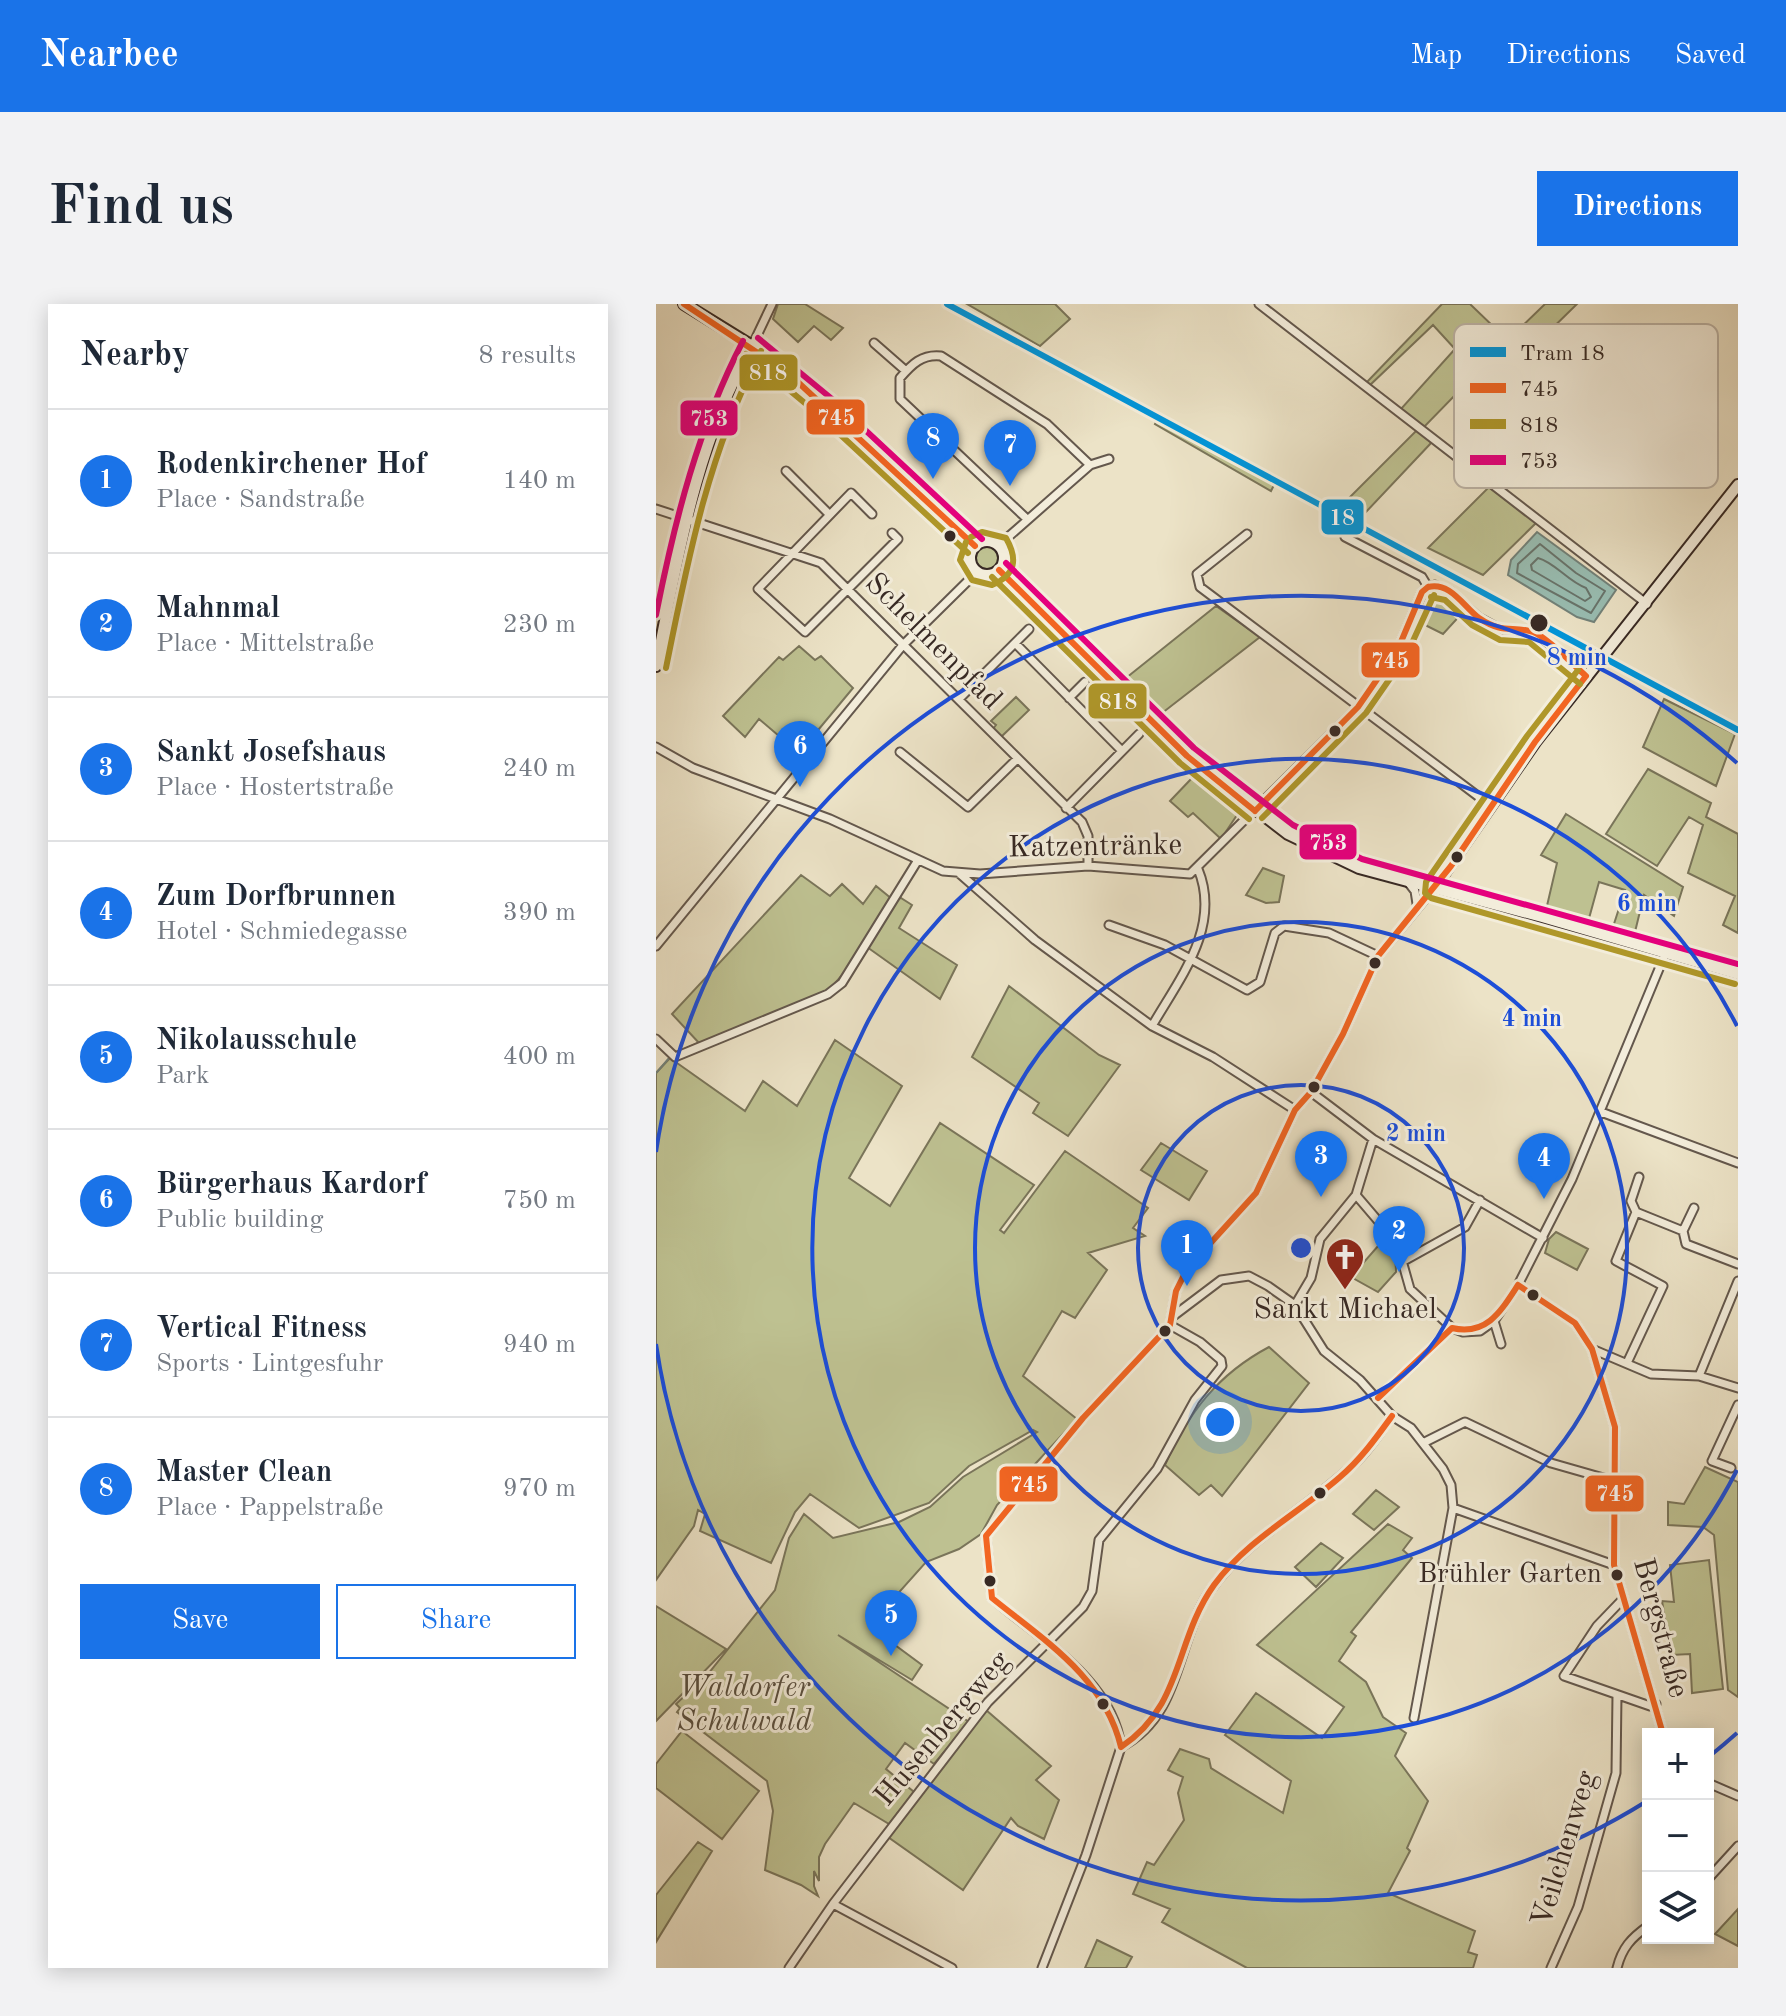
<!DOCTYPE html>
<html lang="en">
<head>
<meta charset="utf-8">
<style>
  :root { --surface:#fff; --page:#f2f2f3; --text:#1f2937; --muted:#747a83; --line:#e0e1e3; --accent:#1a73e8 }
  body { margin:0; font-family:"Old Standard TT",serif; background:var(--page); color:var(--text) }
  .controls { position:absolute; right:24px; bottom:24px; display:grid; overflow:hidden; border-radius:0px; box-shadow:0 4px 20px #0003 }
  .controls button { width:72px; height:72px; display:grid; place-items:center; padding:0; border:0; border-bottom:2px solid var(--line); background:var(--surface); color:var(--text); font:40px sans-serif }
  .you { position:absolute; left:564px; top:1118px; width:28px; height:28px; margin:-20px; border:6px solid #fff; border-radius:50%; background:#1a73e8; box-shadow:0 0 0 12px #1a73e833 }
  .badge { display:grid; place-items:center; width:52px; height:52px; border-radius:50%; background:var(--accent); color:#fff; font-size:26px; font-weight:700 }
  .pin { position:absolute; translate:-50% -66px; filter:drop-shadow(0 2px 4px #0008) }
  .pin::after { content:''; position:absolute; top:42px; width:28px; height:24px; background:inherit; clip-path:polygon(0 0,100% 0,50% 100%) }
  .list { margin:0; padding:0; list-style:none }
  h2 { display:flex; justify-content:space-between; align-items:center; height:104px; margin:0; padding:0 32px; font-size:34px }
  h2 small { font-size:26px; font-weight:400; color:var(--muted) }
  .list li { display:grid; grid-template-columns:52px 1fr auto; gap:24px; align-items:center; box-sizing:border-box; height:144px; padding:0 32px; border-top:2px solid var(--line) }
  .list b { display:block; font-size:30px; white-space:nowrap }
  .list p { margin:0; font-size:26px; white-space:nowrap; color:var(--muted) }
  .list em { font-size:26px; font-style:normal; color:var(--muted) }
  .actions { display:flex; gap:16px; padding:24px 32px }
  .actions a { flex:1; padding:18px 0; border:2px solid var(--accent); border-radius:0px; text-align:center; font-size:28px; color:var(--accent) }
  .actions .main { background:var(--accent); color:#fff }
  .icon { flex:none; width:44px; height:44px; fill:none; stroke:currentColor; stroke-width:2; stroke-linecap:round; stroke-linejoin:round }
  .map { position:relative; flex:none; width:1082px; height:1664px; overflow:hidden; border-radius:0px }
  header { display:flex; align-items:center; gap:48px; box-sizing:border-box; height:112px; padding:0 40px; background:var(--accent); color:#fff }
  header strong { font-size:38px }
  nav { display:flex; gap:44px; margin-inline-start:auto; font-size:28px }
  .intro { display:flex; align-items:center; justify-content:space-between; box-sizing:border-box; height:192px; padding:0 48px }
  h1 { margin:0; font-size:56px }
  .button { padding:20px 36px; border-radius:0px; background:var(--accent); color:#fff; font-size:28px; font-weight:700 }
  main { display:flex; gap:48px; padding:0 48px }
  aside { flex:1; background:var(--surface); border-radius:0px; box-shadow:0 4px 20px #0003 }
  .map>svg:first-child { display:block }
  .green { fill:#bec191; stroke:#7a755a; stroke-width:2 }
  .water { fill:#99beb3; stroke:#72827a; stroke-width:2 }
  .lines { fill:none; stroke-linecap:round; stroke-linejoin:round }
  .shore { stroke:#68746c; stroke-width:2 }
  .stream { stroke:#72827a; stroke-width:2 }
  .street-casing { stroke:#64584d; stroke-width:11 }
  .secondary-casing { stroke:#372924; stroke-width:14 }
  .street { stroke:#f3eddb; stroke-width:7 }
  .secondary { stroke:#f3eddb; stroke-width:10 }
  .bus-1-casing { stroke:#f3eddb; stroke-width:12 }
  .bus-2-casing { stroke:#f3eddb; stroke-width:12 }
  .bus-3-casing { stroke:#f3eddb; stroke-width:12 }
  .bus-1 { stroke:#f26522; stroke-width:6 }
  .bus-2 { stroke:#af9729; stroke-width:6 }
  .bus-3 { stroke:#e5007d; stroke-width:6 }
  .tram-1-casing { stroke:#f3eddb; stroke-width:12 }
  .tram-1 { stroke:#0095da; stroke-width:6 }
  .ring { fill:none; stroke:#1d4ed8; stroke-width:4 }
  .bus-dot { fill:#372924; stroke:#f3eddb; stroke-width:3 }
  .labels { text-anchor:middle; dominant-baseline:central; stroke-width:6; stroke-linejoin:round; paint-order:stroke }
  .bus-label { font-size:28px; fill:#372924; stroke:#f3eddb; text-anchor:end }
  .street-label { font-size:30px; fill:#372924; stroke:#f3eddb }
  .poi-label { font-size:30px; fill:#372924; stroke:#f3eddb }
  .park-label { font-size:30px; font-style:italic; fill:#594f3f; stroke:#f3eddb }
  .key { fill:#f3eddb; stroke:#bbb2a4; stroke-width:2 }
  .key-label { font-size:22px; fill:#372924 }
  .centre { fill:#1d4ed8; stroke:#f3eddb; stroke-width:4 }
  .ring-label { font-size:24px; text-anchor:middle; font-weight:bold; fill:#1d4ed8; stroke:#f3eddb; stroke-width:6; stroke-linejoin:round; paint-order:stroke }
  .line-badge { stroke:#f3eddb; stroke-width:3 }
  .badge-label { font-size:22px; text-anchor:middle; font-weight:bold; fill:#fff }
</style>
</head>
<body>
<header>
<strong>Nearbee</strong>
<nav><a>Map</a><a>Directions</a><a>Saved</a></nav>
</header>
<div class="intro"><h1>Find us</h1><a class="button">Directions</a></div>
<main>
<aside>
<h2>Nearby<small>8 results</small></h2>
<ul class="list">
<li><span class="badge">1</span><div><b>Rodenkirchener Hof</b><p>Place · Sandstraße</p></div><em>140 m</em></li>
<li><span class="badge">2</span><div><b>Mahnmal</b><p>Place · Mittelstraße</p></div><em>230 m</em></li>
<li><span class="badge">3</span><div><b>Sankt Josefshaus</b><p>Place · Hostertstraße</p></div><em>240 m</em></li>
<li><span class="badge">4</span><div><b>Zum Dorfbrunnen</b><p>Hotel · Schmiedegasse</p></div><em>390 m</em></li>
<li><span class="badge">5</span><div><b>Nikolausschule</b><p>Park</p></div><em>400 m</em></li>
<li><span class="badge">6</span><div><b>Bürgerhaus Kardorf</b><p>Public building</p></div><em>750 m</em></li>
<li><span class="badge">7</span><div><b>Vertical Fitness</b><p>Sports · Lintgesfuhr</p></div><em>940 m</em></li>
<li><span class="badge">8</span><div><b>Master Clean</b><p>Place · Pappelstraße</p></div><em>970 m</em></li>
</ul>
<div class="actions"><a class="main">Save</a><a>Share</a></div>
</aside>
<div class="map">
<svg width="1082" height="1664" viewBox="0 0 1082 1664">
  <rect width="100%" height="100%" fill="#ece3c7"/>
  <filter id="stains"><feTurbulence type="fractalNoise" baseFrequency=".0025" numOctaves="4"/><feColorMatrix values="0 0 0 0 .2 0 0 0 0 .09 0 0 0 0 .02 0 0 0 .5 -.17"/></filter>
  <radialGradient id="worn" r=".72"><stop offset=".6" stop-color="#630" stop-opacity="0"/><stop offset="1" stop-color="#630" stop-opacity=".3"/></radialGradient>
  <path class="green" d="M122 0H149L187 24 175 36 158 22 142 38 117 15Z
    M311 0H399L414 15 384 42Z
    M786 0H814L840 25 835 31 847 42 768 123 744 106 799 45 777 21 713 82 710 79Z
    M889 0H921L872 48 856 32Z
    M501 116 618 181 615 187 499 120Z
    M761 126 776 138 709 209 689 198Z
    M833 183 880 219 827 271 772 244Z
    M319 255a13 13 0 1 1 26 0a13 13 0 1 1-26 0Z
    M777 287 809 306 787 330 761 317 771 292Z
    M560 302 604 333 501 413 465 378Z
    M143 342 159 356 165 352 197 384 143 449 103 415 89 433 67 412 123 353 127 356Z
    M360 393 373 406 345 433 337 425 340 421 335 417Z
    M1008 395 1079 430 1060 482 987 443Z
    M992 465 1055 499 1050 513 1082 530V629L1067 621 1079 592 1032 569 1047 521 1033 513 1001 562 950 530Z
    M537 473 581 511 565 535 537 509 532 513 514 497Z
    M910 510 1027 583 1018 612 988 591 978 632 956 626 969 586 943 578 932 618 890 606 901 559 885 551Z
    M607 564 628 572 623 598 610 599 590 591Z
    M145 571 174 592 186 580 207 600 220 582 236 595 245 594 256 601 243 624 301 661 284 695 211 643 172 687 44 740 16 710Z
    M353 682 443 751 464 761 412 832 377 809 383 799 316 753Z
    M179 736 246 782 193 874 234 902 284 819 378 881 344 926 348 929 409 847 492 904 477 924 489 932 432 949 451 966 419 1014 406 1007 367 1072 421 1115 341 1201 325 1230 303 1245 270 1258 228 1305 216 1324 266 1361 256 1376 182 1331 313 1418 278 1460 249 1439 230 1465 258 1488 233 1520 198 1499 169 1540 163 1553V1577L158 1567V1582L162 1592 145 1581 109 1566 117 1507 111 1477 21 1408 24 1404 20 1400 52 1370 119 1286 133 1234 148 1210 177 1234 243 1218 274 1203 307 1173 381 1128 377 1126 313 1162 273 1199 203 1224 154 1190 139 1208 115 1259 44 1227 49 1210 42 1206 38 1222 0 1276V769L14 754 89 807 107 777 141 802Z
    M505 839 551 867 533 896 485 866Z
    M900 928 932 945 921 966 889 949 893 935Z
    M729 934 739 945 740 968 722 988 695 973Z
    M613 1043 653 1079 566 1192 555 1181 543 1191 509 1161C532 1109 562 1070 613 1043Z
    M1049 1163 1082 1178V1393L1072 1386 1058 1231 1047 1223 1012 1221V1198L1028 1200Z
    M720 1186 743 1203 718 1226 697 1210Z
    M732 1220 756 1234 747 1246 756 1254 695 1328 700 1332 683 1357 710 1378 727 1413 750 1429 739 1452 772 1497 751 1544 754 1547 732 1589 819 1627 812 1648 821 1651 817 1664H591L506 1618 514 1605 477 1590 491 1558 498 1561 528 1516 522 1489 527 1473 512 1466 524 1445 553 1455 555 1464 627 1509 635 1477 569 1431 600 1389 666 1434 688 1403 601 1341Z
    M665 1239 687 1254 660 1283 639 1263Z
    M1053 1256 1067 1385 1036 1389 1034 1350 1015 1351 1006 1297 1018 1298 1014 1261Z
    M0 1302 70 1345 0 1417Z
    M330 1406 395 1462 380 1476 403 1496 388 1535 362 1522 355 1514 307 1586 232 1533Z
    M26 1427 103 1487 66 1535 0 1484V1460Z
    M42 1538 56 1547 0 1638V1591Z
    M1082 1605V1642L1059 1630Z
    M441 1636 476 1653 470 1664H429Z"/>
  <path class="water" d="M881 228 960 286 938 318 921 313 852 271 855 256Z"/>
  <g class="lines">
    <path class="shore" d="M884 240 920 269 949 287 935 309 861 269 862 260Z
      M882 254C900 259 911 277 930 284L935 293 929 297 876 266 875 261Z"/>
    <path class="stream" d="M20 749 44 738
      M0 769 14 753"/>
    <g class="street-casing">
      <path id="street" d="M603 0 991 300
        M218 39 250 67
        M96 42 116 0
        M130 167 173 210
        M0 205 165 259 426 518 432 532V562
        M216 210 195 189 102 285 149 328 242 235 236 229
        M371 215 244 95V74C256 60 266 50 285 52L391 120 434 161
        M591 230 541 270 544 283 835 502
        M689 233 766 273 772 283
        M343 241 434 161 453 155
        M772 283 779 281 794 287 822 313 848 327 877 328 930 372
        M359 339 466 447
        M413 394 429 378
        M303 395 373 325
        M0 443 37 464 174 515 287 567 324 570 432 562 534 570 702 403 742 345 766 288 772 283
        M244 448 312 503 361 455
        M410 504 483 430
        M303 569 379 636 496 722 557 753 639 806
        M752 578 759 587 761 600
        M453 621 509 641 591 686 604 678 619 629 628 622 673 629 722 652
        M0 642 247 341 321 268
        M496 722C523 675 566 623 542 565
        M0 735 19 753 172 690 186 679 262 556
        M655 788 717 835 887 934
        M945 808 1082 859
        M700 891 741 939 754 985 796 1024
        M980 908 975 897 983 873
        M1027 927 1038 904
        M746 958 809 923 824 896
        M862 981 919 1019 936 1045 959 1123 958 1261 1007 1430
        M639 1001 655 974 664 935 700 891 717 835
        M516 1013 565 976 593 972 612 982 639 1001 668 1047 704 1076 736 1112 755 1124 787 1165 795 1181 797 1204 758 1414
        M838 1017 845 1040
        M936 1045 995 1070 1043 1072 1082 1084
        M971 1059 1007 982 960 957 980 908 1027 927 1030 940 1082 960
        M1043 1072 1082 977
        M722 1094 796 1024 807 1028 824 1027 838 1017 862 981 916 875 1010 648
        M767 1139 809 1118 895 1159 958 1177
        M1075 1164 1056 1157 1082 1101
        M797 1204 958 1261
        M966 1296 941 1322 908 1372 994 1402 1000 1400
        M465 1443C457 1376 382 1334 336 1294L330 1232 427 1114 514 1021 520 987 531 965 600 889 639 806 655 788 687 730 722 652 778 584
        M1052 1479 1082 1492
        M1052 1575 1082 1542
        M177 1600 296 1664
        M133 1664 177 1600 332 1398 427 1303 436 1287 443 1236 501 1165 539 1096 566 1062 565 1056 544 1038 514 1021
        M386 1664 430 1551 465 1443C521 1414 520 1352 545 1302 576 1241 656 1203 702 1156 715 1143 725 1127 736 1112
        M895 1664 922 1603 960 1469 961 1391
        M961 1664C966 1644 975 1634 992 1622"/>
    </g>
    <g class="secondary-casing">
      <path id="secondary" d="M28 0 96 42 132 69 319 242
        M314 254a17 17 0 1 1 34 0a17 17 0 1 1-34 0Z
        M343 266 531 452 632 530 703 564 886 613 1082 670
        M0 362C22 253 40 139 96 42
        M778 584 879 438 1082 181"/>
    </g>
    <use href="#street" class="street"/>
    <use href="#secondary" class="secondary"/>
    <g class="bus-1-casing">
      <path id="bus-1" d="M28 0 132 69 319 242
        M343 266 531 452 599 507
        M772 283C794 277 808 303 823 314 848 331 856 321 877 328 891 333 917 361 930 372
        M599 507 702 403 742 345 766 288 772 283
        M862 981 919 1019 936 1045 959 1123 958 1261 1007 1430
        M722 1094 796 1024C831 1032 845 1007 862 981
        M465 1443C448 1373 389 1337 336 1294L330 1232 427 1114 514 1021 520 987 531 965 600 889 639 806 655 788 687 730 722 652 795 562 879 438 930 372
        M465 1443C528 1401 518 1337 558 1281 591 1236 643 1209 684 1173 705 1155 720 1134 736 1112"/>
    </g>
    <g class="bus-2-casing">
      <path id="bus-2" d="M90 50 162 110 312 249
        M310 238 304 256 316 276 336 281C360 271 362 255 350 234L326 228 315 233
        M336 273 524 459 593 515
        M775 293 789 296 816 321 844 336 873 338 924 380
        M10 364C32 254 53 147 105 47
        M922 366 871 432 770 578 769 589 775 594 1079 680
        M606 514 710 409 751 350 778 291"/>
    </g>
    <g class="bus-3-casing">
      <path id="bus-3" d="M102 34 176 95 326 235
        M350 259 538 444 637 521 706 555 1082 660
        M0 311C19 215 42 124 87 37"/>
    </g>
    <use href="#bus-1" class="bus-1"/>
    <use href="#bus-2" class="bus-2"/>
    <use href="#bus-3" class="bus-3"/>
    <g class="tram-1-casing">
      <path id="tram-1" d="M291 0 1082 426"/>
    </g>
    <use href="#tram-1" class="tram-1"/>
  </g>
  <g class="ring">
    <circle cx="645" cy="944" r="163"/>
    <circle cx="645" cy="944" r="326"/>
    <path d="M1081 1166A489 489 0 1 1 1081 722"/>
    <path d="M1081 1429A652 652 0 0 1 1055 1451M991 1497A652 652 0 0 1 0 1040M0 848A652 652 0 0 1 1081 459"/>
  </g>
  <defs>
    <g id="church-pin" transform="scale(2)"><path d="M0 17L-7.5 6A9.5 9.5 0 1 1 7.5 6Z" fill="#8f2418" stroke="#f3eddb"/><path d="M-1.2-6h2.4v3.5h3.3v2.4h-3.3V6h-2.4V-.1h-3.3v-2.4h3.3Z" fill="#fff"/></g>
  </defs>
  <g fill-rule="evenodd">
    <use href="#church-pin" x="689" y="953"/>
  </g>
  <g class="bus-dot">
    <circle cx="294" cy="232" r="7"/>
    <circle cx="883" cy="319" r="10"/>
    <circle cx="679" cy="427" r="7"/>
    <circle cx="801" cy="553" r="7"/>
    <circle cx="719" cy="659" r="7"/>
    <circle cx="658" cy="783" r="7"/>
    <circle cx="877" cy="991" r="7"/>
    <circle cx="509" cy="1027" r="7"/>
    <circle cx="664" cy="1189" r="7"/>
    <circle cx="961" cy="1271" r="7"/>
    <circle cx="334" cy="1277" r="7"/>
    <circle cx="447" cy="1400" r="7"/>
  </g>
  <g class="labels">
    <g class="bus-label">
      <text x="946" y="1271">Brühler Garten</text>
    </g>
    <g class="street-label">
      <text transform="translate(277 338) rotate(45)">Schelmenpfad</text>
      <text transform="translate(439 543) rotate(-1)">Katzentränke</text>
      <text transform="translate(1004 1324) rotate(75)">Bergstraße</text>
      <text transform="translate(287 1425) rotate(-50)">Husenbergweg</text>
      <text transform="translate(909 1545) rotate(-73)">Veilchenweg</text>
    </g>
    <g class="poi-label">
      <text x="689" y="1006">Sankt Michael</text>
    </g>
    <g class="park-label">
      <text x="88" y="1384">Waldorfer<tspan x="88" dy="34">Schulwald</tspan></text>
    </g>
  </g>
  <rect x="798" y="20" width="264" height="164" rx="12" class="key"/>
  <rect x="814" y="43" width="36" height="10" fill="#0095da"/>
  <rect x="814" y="79" width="36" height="10" fill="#f26522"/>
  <rect x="814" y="115" width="36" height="10" fill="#af9729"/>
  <rect x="814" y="151" width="36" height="10" fill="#e5007d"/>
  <g class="key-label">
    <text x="864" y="56">Tram 18</text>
    <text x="864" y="92">745</text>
    <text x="864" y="128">818</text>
    <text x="864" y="164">753</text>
  </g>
  <circle cx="645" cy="944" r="12" class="centre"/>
  <g class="ring-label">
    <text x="921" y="361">8 min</text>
    <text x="991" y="607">6 min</text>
    <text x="876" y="722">4 min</text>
    <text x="760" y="837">2 min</text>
  </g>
  <g class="line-badge">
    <rect x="82" y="49" width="61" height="39" rx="8" fill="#af9729"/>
    <rect x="149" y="94" width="61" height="38" rx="8" fill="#f26522"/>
    <rect x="23" y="95" width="60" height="38" rx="8" fill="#e5007d"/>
    <rect x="664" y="194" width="45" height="38" rx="8" fill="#0095da"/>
    <rect x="704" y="337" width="61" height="38" rx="8" fill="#f26522"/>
    <rect x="431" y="378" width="61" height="38" rx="8" fill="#af9729"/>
    <rect x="642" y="519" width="60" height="38" rx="8" fill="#e5007d"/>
    <rect x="342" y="1161" width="61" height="38" rx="8" fill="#f26522"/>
    <rect x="928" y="1170" width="61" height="39" rx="8" fill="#f26522"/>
  </g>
  <g class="badge-label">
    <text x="112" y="76">818</text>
    <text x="180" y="121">745</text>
    <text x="53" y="122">753</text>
    <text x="686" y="221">18</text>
    <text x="734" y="364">745</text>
    <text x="462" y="405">818</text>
    <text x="672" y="546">753</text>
    <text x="373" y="1188">745</text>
    <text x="959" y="1197">745</text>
  </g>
  <rect width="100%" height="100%" filter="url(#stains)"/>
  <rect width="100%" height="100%" fill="url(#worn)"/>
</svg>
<div class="controls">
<button>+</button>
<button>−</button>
<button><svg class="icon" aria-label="layers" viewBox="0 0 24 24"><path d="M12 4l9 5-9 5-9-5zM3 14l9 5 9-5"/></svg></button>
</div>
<div class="you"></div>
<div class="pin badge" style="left:531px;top:982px">1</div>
<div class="pin badge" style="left:743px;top:968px">2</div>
<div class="pin badge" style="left:665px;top:893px">3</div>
<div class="pin badge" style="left:888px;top:895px">4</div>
<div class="pin badge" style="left:235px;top:1352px">5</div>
<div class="pin badge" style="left:144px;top:483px">6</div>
<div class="pin badge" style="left:354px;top:182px">7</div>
<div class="pin badge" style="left:277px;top:175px">8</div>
</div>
</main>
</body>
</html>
